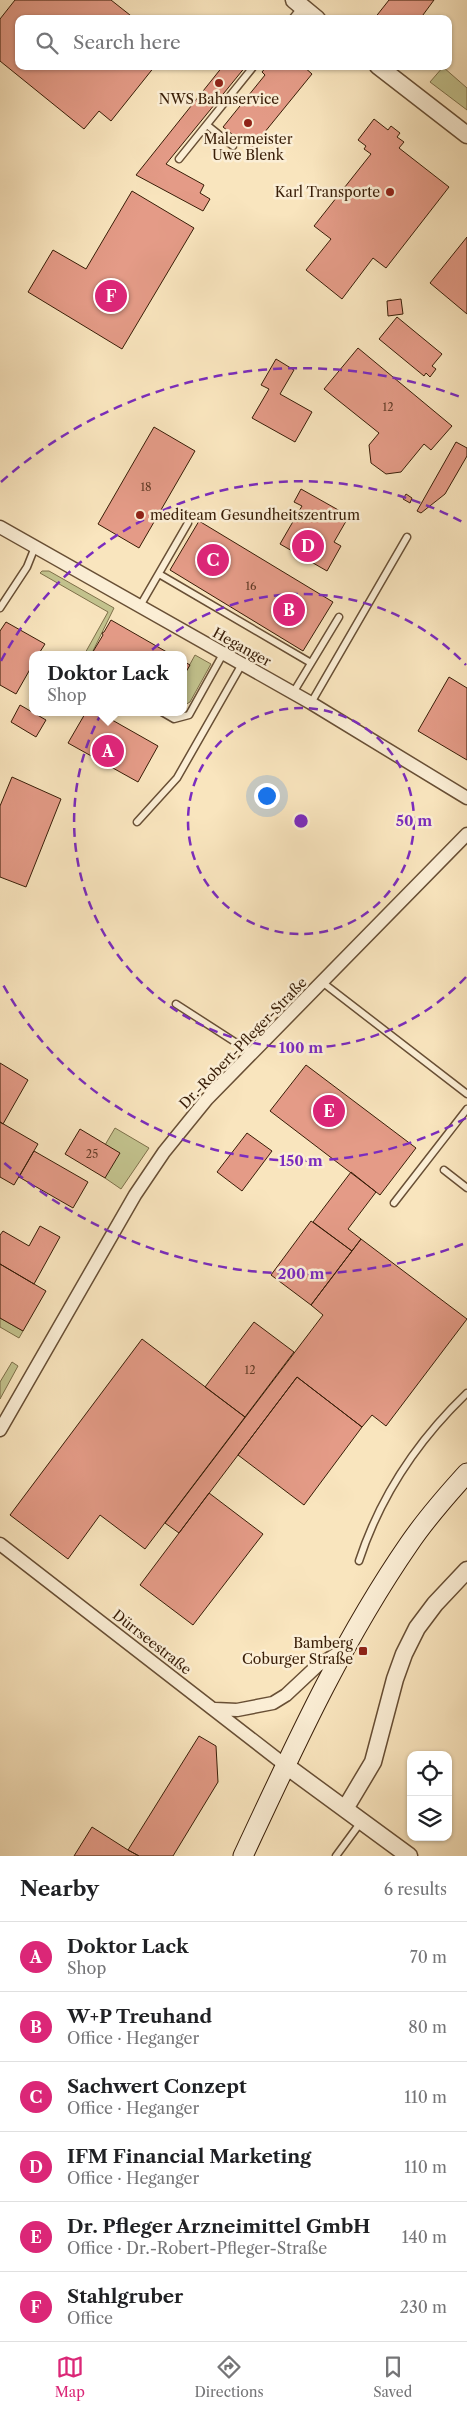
<!DOCTYPE html>
<html lang="en">
<head>
<meta charset="utf-8">
<style>
  :root { --surface:#fff; --page:#f2f2f2; --text:#202124; --muted:#757577; --line:#e0e0e0; --accent:#db2777 }
  body { margin:0; font-family:"Libre Caslon Text",serif; background:var(--page); color:var(--text) }
  .controls { position:absolute; right:15px; bottom:15px; display:grid; overflow:hidden; border-radius:10px; box-shadow:0 1px 4px #0004 }
  .controls button { width:45px; height:45px; display:grid; place-items:center; padding:0; border:0; border-bottom:1px solid var(--line); background:var(--surface); color:var(--text); font:25px sans-serif }
  .you { position:absolute; left:266px; top:795px; width:18px; height:18px; margin:-12px; border:4px solid #fff; border-radius:50%; background:#1a73e8; box-shadow:0 0 0 8px #1a73e833 }
  .badge { display:grid; place-items:center; width:32px; height:32px; border-radius:50%; background:var(--accent); color:#fff; font-size:16px; font-weight:700 }
  .pin { position:absolute; translate:-50% -50%; border:2px solid #fff; box-shadow:0 1px 5px #0006 }
  .popup { position:absolute; left:29px; top:651px; width:158px; height:65px; box-sizing:border-box; display:grid; place-content:center; border-radius:10px; background:var(--surface); filter:drop-shadow(0 1px 4px #0005); font-size:16px; white-space:nowrap; color:var(--muted) }
  .popup b { font-size:19px; color:var(--text) }
  .popup::after { content:''; position:absolute; left:50%; top:100%; margin-left:-10px; border:10px solid transparent; border-top-color:var(--surface) }
  .list { margin:0; padding:0; list-style:none }
  h2 { display:flex; justify-content:space-between; align-items:center; height:65px; margin:0; padding:0 20px; font-size:21px }
  h2 small { font-size:16px; font-weight:400; color:var(--muted) }
  .list li { display:grid; grid-template-columns:32px 1fr auto; gap:15px; align-items:center; box-sizing:border-box; height:70px; padding:0 20px; border-top:1px solid var(--line) }
  .list b { display:block; font-size:19px; white-space:nowrap }
  .list p { margin:0; font-size:16px; white-space:nowrap; color:var(--muted) }
  .list em { font-size:16px; font-style:normal; color:var(--muted) }
  .icon { flex:none; width:28px; height:28px; fill:none; stroke:currentColor; stroke-width:2; stroke-linecap:round; stroke-linejoin:round }
  .map { position:relative; flex:none; width:467px; height:1856px; overflow:hidden }
  .search { position:absolute; background:var(--surface); box-shadow:0 1px 4px #0004; left:15px; right:15px; top:15px; height:55px; display:flex; align-items:center; gap:12px; box-sizing:border-box; padding:0 18px; border-radius:10px; color:var(--muted); font-size:19px }
  .sheet { height:485px; background:var(--surface) }
  nav { display:flex; justify-content:space-around; align-items:center; box-sizing:border-box; height:70px; border-top:1px solid var(--line); background:var(--surface); font-size:14px; color:var(--muted) }
  nav a { display:grid; justify-items:center; gap:2px }
  nav .on { color:var(--accent) }
  .map>svg:first-child { display:block }
  .green { fill:#c3c38e; stroke:#7e704a }
  .building { fill:#e49b87; stroke:#381d07 }
  .lines { fill:none; stroke-linecap:round; stroke-linejoin:round }
  .service-casing { stroke:#684f35; stroke-width:9 }
  .minor-casing { stroke:#684f35; stroke-width:15 }
  .tertiary-casing { stroke:#684f35; stroke-width:19 }
  .secondary-casing { stroke:#381d07; stroke-width:21 }
  .service { stroke:#fbeed5; stroke-width:6 }
  .minor { stroke:#fbeed5; stroke-width:12 }
  .tertiary { stroke:#fbeed5; stroke-width:16 }
  .secondary { stroke:#fbeed5; stroke-width:19 }
  .ring { fill:none; stroke:#7b2cbf; stroke-width:2.5; stroke-dasharray:9 6 }
  .poi-dot { fill:#8f2418; stroke:#fbeed5; stroke-width:2 }
  .labels { text-anchor:middle; dominant-baseline:central; stroke-width:5; stroke-linejoin:round; paint-order:stroke }
  .number-label { font-size:11px; fill:#633c27 }
  .poi-label { font-size:14px; fill:#381d07; stroke:#fbeed5 }
  .street-label { font-size:14px; fill:#381d07; stroke:#fbeed5 }
  .centre { fill:#7b2cbf; stroke:#fbeed5; stroke-width:2.5 }
  .ring-label { font-size:15px; text-anchor:middle; font-weight:bold; fill:#7b2cbf; stroke:#fbeed5; stroke-width:5; stroke-linejoin:round; paint-order:stroke }
</style>
</head>
<body>
<div class="map">
<svg width="467" height="1856" viewBox="0 0 467 1856">
  <rect width="100%" height="100%" fill="#f9e5be"/>
  <filter id="stains"><feTurbulence type="fractalNoise" baseFrequency=".004" numOctaves="4"/><feColorMatrix values="0 0 0 0 .2 0 0 0 0 .09 0 0 0 0 .02 0 0 0 .5 -.17"/></filter>
  <radialGradient id="worn" r=".72"><stop offset=".6" stop-color="#630" stop-opacity="0"/><stop offset="1" stop-color="#630" stop-opacity=".3"/></radialGradient>
  <path class="green" d="M443 67 467 88V110L430 82Z
    M42 571H49L114 608 91 655H84L108 612 40 573Z
    M195 655 211 664 190 702 183 706V677Z
    M115 1128 149 1148 121 1189 105 1178V1145Z
    M0 1318 23 1331 19 1338 0 1327Z
    M12 1362 18 1366 0 1399V1382Z"/>
  <path class="building" d="M15 0H111L135 19H19V66H155L111 121 99 111 84 129 0 61V19Z
    M389 0H434L420 19H374Z
    M223 66H246L166 164 204 185 200 193 210 199 203 211 136 175Z
    M267 66H303L312 74 251 149 223 127 265 75 262 72Z
    M374 119 388 130 391 126 400 133 397 137 404 142 399 148 449 187 386 268 373 258 342 299 306 270 331 239 314 226 371 154 364 149 366 146 358 140Z
    M132 191 194 228 122 349 28 292 53 250 86 269Z
    M467 237V314L430 283Z
    M401 299 403 314 388 316 387 301Z
    M397 317 442 354 432 366 436 369 430 377 426 373 424 376 379 339Z
    M358 348 452 426 431 450 424 444 401 472 386 474 371 463 369 445 379 433 324 389Z
    M276 359 294 370 280 394 312 412 295 442 252 418 269 389 261 385Z
    M154 427 195 451 139 548 98 524Z
    M456 442 467 448V456L445 494 421 513 417 511Z
    M301 489 349 516 334 542 341 546 327 571 280 544 302 506 294 502Z
    M406 494 412 498 410 503 403 499Z
    M199 521 333 602 303 651 170 570Z
    M111 620 172 655H91L103 635 102 633 104 632Z
    M6 622 45 644 38 655H33V664L16 694 0 685V631Z
    M183 661 190 665 183 677Z
    M449 677 467 688V760L418 731Z
    M20 705 46 720 36 737 11 722Z
    M86 712H98L158 746 138 782 68 743Z
    M12 777 61 799 26 887 0 877V806Z
    M0 1063 28 1080 3 1124 0 1122Z
    M306 1065 416 1148 380 1195 270 1111Z
    M0 1122 38 1144 14 1185 0 1177Z
    M80 1129 120 1153 105 1178 65 1154Z
    M247 1133 272 1151 242 1191 217 1172Z
    M34 1151 88 1182 73 1208 19 1177Z
    M351 1172 376 1192 348 1229 361 1239 352 1251 313 1222Z
    M311 1221 352 1251 311 1305 271 1275Z
    M40 1226 60 1237 34 1284 0 1264V1235L3 1231 29 1246Z
    M361 1239 467 1319 386 1426 372 1415 362 1427 297 1377 179 1533 165 1523 323 1315 311 1305Z
    M0 1264 46 1291 23 1331 0 1318Z
    M254 1322 294 1352 245 1417 205 1387Z
    M142 1339 245 1417 145 1549 100 1515 68 1559 10 1515Z
    M297 1377 362 1427 304 1505 238 1455Z
    M209 1493 263 1534 193 1625 140 1585Z
    M199 1736 216 1746 218 1782 173 1856H139L128 1850Z
    M92 1827 128 1850 139 1856H74Z"/>
  <g class="lines">
    <g class="service-casing">
      <path id="service" d="M292 19 301 8
        M207 125 233 146
        M179 159 254 66
        M159 574 311 663
        M140 606 188 523
        M0 608 27 567 35 547
        M293 693 339 617
        M311 703 407 537
        M162 712 174 719 189 715 223 654
        M137 822 177 778 242 664
        M322 982 467 1094
        M176 1004 252 1053
        M444 1170 467 1188
        M394 1203 467 1109
        M359 1561C380 1497 418 1440 467 1393
        M336 1856 361 1822"/>
    </g>
    <g class="minor-casing">
      <path id="minor" d="M0 527 311 703 467 798
        M0 1430 135 1195 164 1152 207 1099 467 834
        M0 1544 285 1765
        M215 1709 237 1710 273 1703 286 1695 317 1666 343 1650"/>
    </g>
    <g class="tertiary-casing">
      <path id="tertiary" d="M294 0 317 19
        M378 66 467 135
        M285 1765 409 1856
        M345 1809 373 1762 395 1679 404 1654 417 1628 435 1604 467 1570"/>
    </g>
    <g class="secondary-casing">
      <path id="secondary" d="M243 1856C293 1749 342 1641 409 1544 426 1519 447 1495 467 1473"/>
    </g>
    <use href="#service" class="service"/>
    <use href="#minor" class="minor"/>
    <use href="#tertiary" class="tertiary"/>
    <use href="#secondary" class="secondary"/>
  </g>
  <g class="ring">
    <circle cx="301" cy="821" r="113"/>
    <path d="M466 977A227 227 0 1 1 466 665"/>
    <path d="M466 1118A340 340 0 0 1 1 981M1 661A340 340 0 0 1 466 524"/>
    <path d="M463 1244A453 453 0 0 1 1 1160M1 482A453 453 0 0 1 463 398"/>
  </g>
  <g class="poi-dot">
    <circle cx="219" cy="83" r="5"/>
    <circle cx="248" cy="123" r="5"/>
    <circle cx="390" cy="192" r="5"/>
    <circle cx="140" cy="515" r="5"/>
    <rect x="358" y="1646" width="10" height="10" rx="2.5"/>
  </g>
  <g class="labels">
    <g class="number-label">
      <text x="388" y="407">12</text>
      <text x="146" y="487">18</text>
      <text x="251" y="586">16</text>
      <text x="92" y="1154">25</text>
      <text x="250" y="1370">12</text>
    </g>
    <g class="poi-label">
      <text x="219" y="99">NWS Bahnservice</text>
      <text x="248" y="139">Malermeister<tspan x="248" dy="16">Uwe Blenk</tspan></text>
      <text x="380" y="192" text-anchor="end">Karl Transporte</text>
      <text x="150" y="515" text-anchor="start">mediteam Gesundheitszentrum</text>
      <text x="353" y="1643" text-anchor="end">Bamberg<tspan x="353" dy="16">Coburger Straße</tspan></text>
    </g>
    <g class="street-label">
      <text transform="translate(242 647) rotate(29)">Heganger</text>
      <text transform="translate(243 1043) rotate(-46)">Dr.-Robert-Pfleger-Straße</text>
      <text transform="translate(152 1642) rotate(38)">Dürrseestraße</text>
    </g>
  </g>
  <circle cx="301" cy="821" r="8" class="centre"/>
  <g class="ring-label">
    <text x="414" y="826">50 m</text>
    <text x="301" y="1053">100 m</text>
    <text x="301" y="1166">150 m</text>
    <text x="301" y="1279">200 m</text>
  </g>
  <rect width="100%" height="100%" filter="url(#stains)"/>
  <rect width="100%" height="100%" fill="url(#worn)"/>
</svg>
<div class="controls">
<button><svg class="icon" aria-label="locate" viewBox="0 0 24 24"><circle cx="12" cy="12" r="6"/><path d="M12 2v4M12 18v4M2 12h4M18 12h4"/></svg></button>
<button><svg class="icon" aria-label="layers" viewBox="0 0 24 24"><path d="M12 4l9 5-9 5-9-5zM3 14l9 5 9-5"/></svg></button>
</div>
<div class="you"></div>
<div class="pin badge" style="left:108px;top:751px">A</div>
<div class="popup"><b>Doktor Lack</b>Shop</div>
<div class="pin badge" style="left:289px;top:610px">B</div>
<div class="pin badge" style="left:213px;top:560px">C</div>
<div class="pin badge" style="left:308px;top:546px">D</div>
<div class="pin badge" style="left:329px;top:1111px">E</div>
<div class="pin badge" style="left:111px;top:296px">F</div>
<div class="search"><svg class="icon" aria-label="search" viewBox="0 0 24 24"><circle cx="10" cy="10" r="6"/><path d="M15 15l6 6"/></svg>Search here</div>
</div>
<section class="sheet">
<h2>Nearby<small>6 results</small></h2>
<ul class="list">
<li><span class="badge">A</span><div><b>Doktor Lack</b><p>Shop</p></div><em>70 m</em></li>
<li><span class="badge">B</span><div><b>W+P Treuhand</b><p>Office · Heganger</p></div><em>80 m</em></li>
<li><span class="badge">C</span><div><b>Sachwert Conzept</b><p>Office · Heganger</p></div><em>110 m</em></li>
<li><span class="badge">D</span><div><b>IFM Financial Marketing</b><p>Office · Heganger</p></div><em>110 m</em></li>
<li><span class="badge">E</span><div><b>Dr. Pfleger Arzneimittel GmbH</b><p>Office · Dr.-Robert-Pfleger-Straße</p></div><em>140 m</em></li>
<li><span class="badge">F</span><div><b>Stahlgruber</b><p>Office</p></div><em>230 m</em></li>
</ul>
</section>
<nav>
<a class="on"><svg class="icon" aria-label="map" viewBox="0 0 24 24"><path d="M3 6l6-2 6 2 6-2v14l-6 2-6-2-6 2zM9 4v14M15 6v14"/></svg>Map</a>
<a><svg class="icon" aria-label="directions" viewBox="0 0 24 24"><path d="M12 3l9 9-9 9-9-9zM9 14v-3h6M13 9l2 2-2 2"/></svg>Directions</a>
<a><svg class="icon" aria-label="saved" viewBox="0 0 24 24"><path d="M7 4h10v16l-5-4-5 4z"/></svg>Saved</a>
</nav>
</body>
</html>
